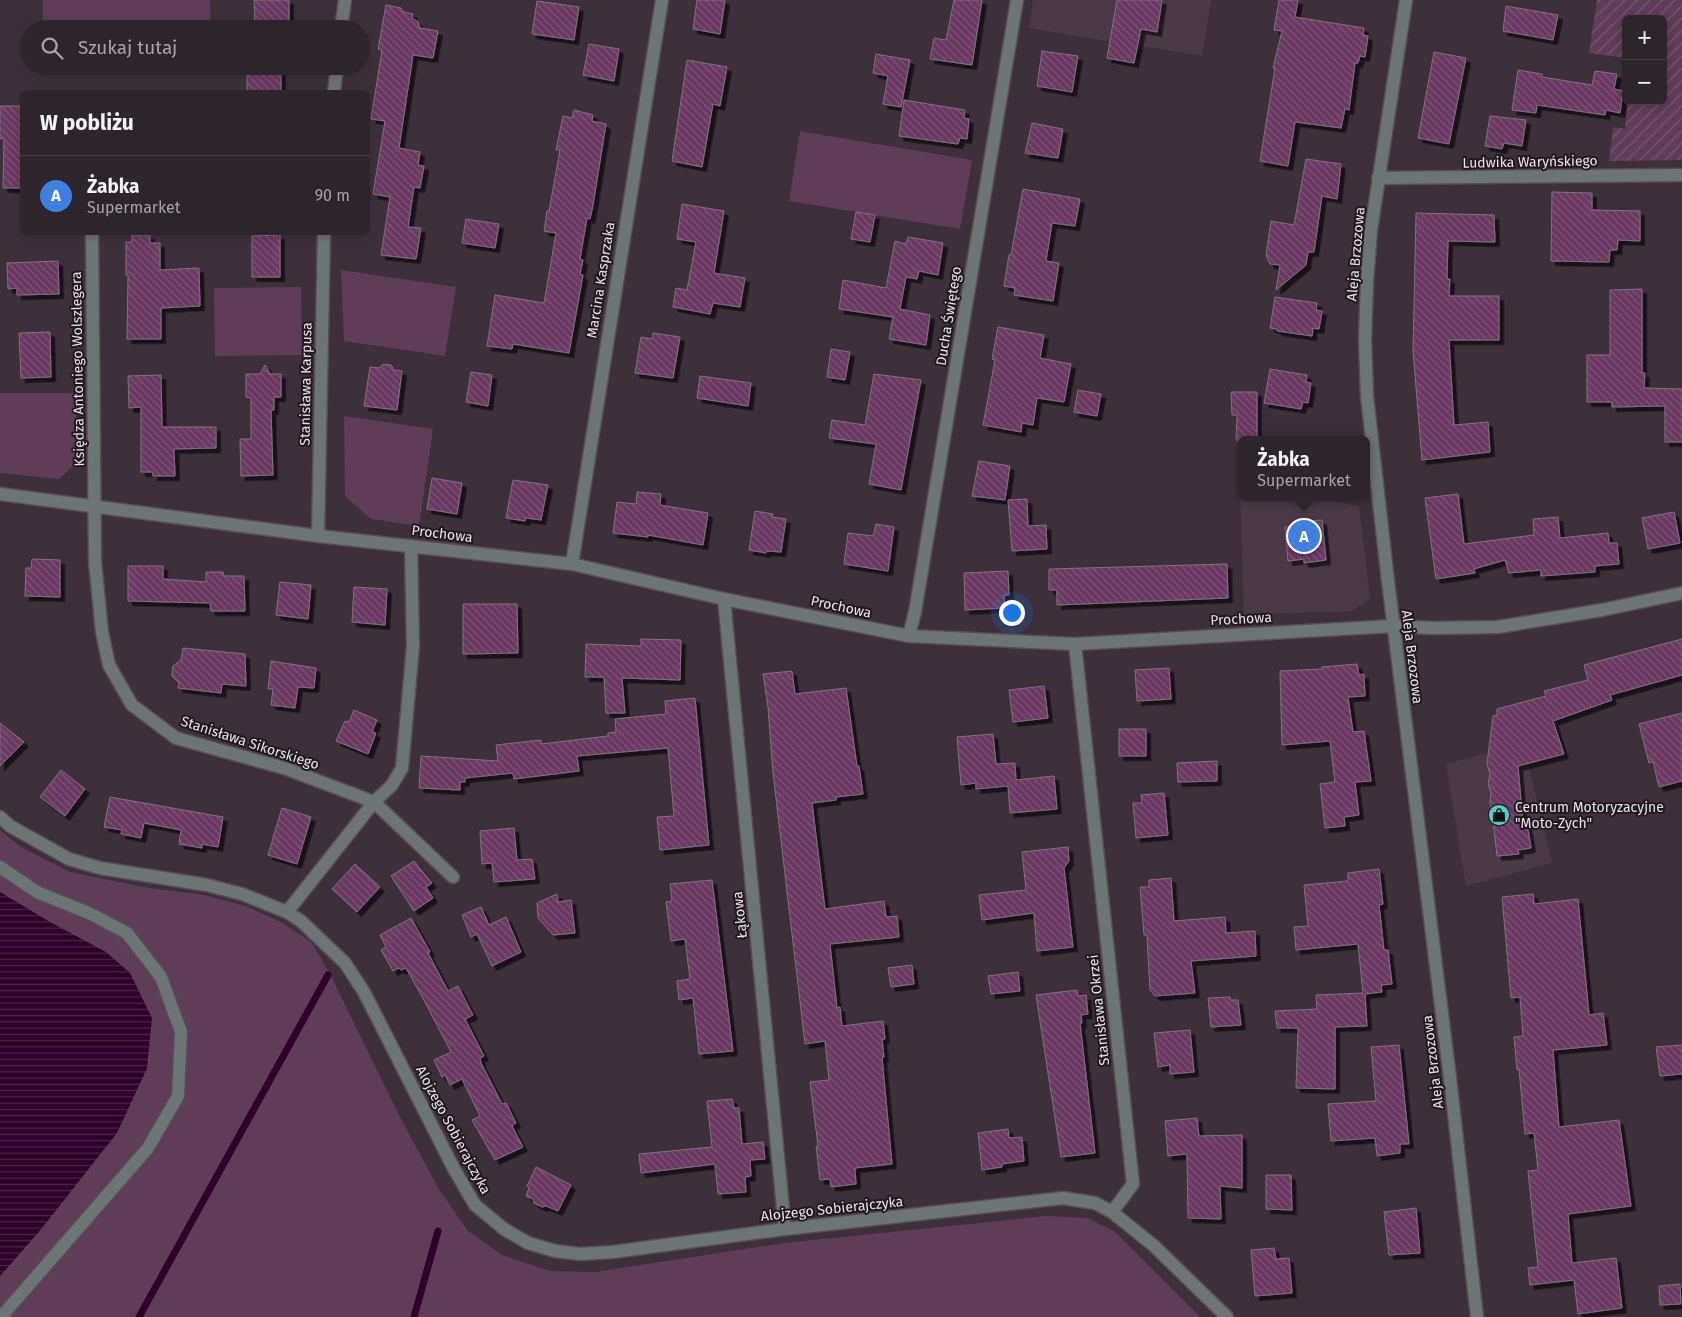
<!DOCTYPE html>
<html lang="pl">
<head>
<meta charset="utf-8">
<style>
  :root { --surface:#2e242c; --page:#362c34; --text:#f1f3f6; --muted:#a7a4a9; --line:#494148; --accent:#95b2f1 }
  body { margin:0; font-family:"Fira Sans",sans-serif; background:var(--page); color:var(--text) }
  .controls { position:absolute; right:15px; top:15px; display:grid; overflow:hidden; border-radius:8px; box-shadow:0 2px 8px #0003 }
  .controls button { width:45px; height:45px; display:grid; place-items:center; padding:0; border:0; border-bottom:1px solid var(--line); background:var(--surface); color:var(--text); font:25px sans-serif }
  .you { position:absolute; left:1011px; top:612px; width:18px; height:18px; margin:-12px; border:4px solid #fff; border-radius:50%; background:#1a73e8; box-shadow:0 0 0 8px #1a73e833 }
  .badge { display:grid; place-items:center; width:32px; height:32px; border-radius:50%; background:var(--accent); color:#fff; font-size:16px; font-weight:700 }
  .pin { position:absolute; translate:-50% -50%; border:2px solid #fff; box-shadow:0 1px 5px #0006 }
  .popup { position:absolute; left:1238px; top:436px; width:132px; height:65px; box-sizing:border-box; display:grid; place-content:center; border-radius:8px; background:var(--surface); filter:drop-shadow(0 1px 4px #0005); font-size:16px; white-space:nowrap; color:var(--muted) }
  .popup b { font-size:19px; color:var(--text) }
  .popup::after { content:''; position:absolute; left:50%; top:100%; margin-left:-10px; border:10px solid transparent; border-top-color:var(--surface) }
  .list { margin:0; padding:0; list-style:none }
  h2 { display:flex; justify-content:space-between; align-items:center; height:65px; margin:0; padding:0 20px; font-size:21px }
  h2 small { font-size:16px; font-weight:400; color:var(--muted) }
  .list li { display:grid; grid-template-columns:32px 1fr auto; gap:15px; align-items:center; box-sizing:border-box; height:80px; padding:0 20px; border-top:1px solid var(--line) }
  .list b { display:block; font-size:19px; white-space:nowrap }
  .list p { margin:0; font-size:16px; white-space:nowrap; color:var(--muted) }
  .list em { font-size:16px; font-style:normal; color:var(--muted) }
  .icon { flex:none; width:28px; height:28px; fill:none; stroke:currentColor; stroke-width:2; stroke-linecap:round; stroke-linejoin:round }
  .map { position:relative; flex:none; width:1682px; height:1317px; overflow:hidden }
  .search { position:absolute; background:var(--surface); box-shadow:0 2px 8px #0003; left:20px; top:20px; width:350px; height:55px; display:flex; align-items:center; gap:12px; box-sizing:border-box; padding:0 18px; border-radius:28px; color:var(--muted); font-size:19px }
  .panel { position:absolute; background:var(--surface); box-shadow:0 2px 8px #0003; left:20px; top:90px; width:350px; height:145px; border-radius:8px }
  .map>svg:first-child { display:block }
  .built { fill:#4c3948 }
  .green { fill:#5f3c58 }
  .garden { fill:url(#garden-furrows) }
  .water { fill:url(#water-rules) }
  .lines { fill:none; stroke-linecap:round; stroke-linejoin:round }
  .stream { stroke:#2f0029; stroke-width:7 }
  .building { fill:url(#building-back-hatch); stroke:#80717d; filter:url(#shadow) }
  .minor-casing { stroke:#594c57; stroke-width:15 }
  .minor { stroke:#6b7574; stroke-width:12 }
  .labels { text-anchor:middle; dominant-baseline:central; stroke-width:4; stroke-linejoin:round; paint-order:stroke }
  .street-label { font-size:14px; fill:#ebe2e9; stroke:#201a1f }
  .poi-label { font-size:14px; fill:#ebe2e9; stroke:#201a1f; text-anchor:start }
</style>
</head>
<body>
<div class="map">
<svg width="1682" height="1317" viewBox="0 0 1682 1317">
  <defs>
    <pattern id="garden-furrows" width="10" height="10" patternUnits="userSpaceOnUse" patternTransform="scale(1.25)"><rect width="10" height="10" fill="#5f3c58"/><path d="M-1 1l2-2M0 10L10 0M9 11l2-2" fill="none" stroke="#765870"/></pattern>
    <pattern id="water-rules" width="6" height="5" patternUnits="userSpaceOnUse" patternTransform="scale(1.25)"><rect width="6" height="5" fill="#2f0029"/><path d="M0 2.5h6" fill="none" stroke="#4d2548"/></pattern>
    <pattern id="building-back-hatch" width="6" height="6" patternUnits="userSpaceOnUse" patternTransform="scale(1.25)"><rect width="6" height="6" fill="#6a3762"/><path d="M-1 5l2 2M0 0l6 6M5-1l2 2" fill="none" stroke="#7f5478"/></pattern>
    <filter id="shadow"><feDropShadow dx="4.5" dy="4.5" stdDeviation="0" flood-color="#0009"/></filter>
  </defs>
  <rect width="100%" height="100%" fill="#3d303b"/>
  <path class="built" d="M1033 0H1211L1202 56 1029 28Z
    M1240 486H1241L1242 497H1309L1359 506 1370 598 1352 611 1244 615Z
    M1523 744 1552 863 1466 886 1446 764Z"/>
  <path class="green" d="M43 0H210L211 29H43Z
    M800 131 972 160 960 229 789 201Z
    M341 270 456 287 445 356 344 341Z
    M301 287 302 355 215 356 214 288Z
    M0 393H76L77 462 59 479 0 473Z
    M344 416 433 429 419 526 371 519 345 496Z
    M0 830 21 847 70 872 149 888 205 895 248 907 283 923 312 943 331 976 398 1113 438 1188 468 1231 502 1255 550 1271 595 1272 784 1243 1046 1216 1087 1218 1114 1231 1200 1317H0Z"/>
  <path class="garden" d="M1597 0H1682V160L1609 161 1613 127 1625 129 1628 101H1663V19H1626V58L1589 53Z"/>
  <path class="water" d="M0 892 50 922 106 952 130 973 152 1018 147 1068 117 1133 38 1233 0 1276Z"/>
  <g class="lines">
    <path class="stream" d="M139 1317 328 975
      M414 1317 438 1231"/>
  </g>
  <path class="building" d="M254 0H289V29H255Z
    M697 0H725L720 34 693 29Z
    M954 0H982L972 65 930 59 934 38 946 40Z
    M1117 0H1162L1157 32 1141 29 1134 63 1107 58Z
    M1279 0H1298L1295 17 1364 28 1363 35 1368 36 1365 57 1360 56 1358 63H1355L1349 110 1345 109 1341 128 1295 122 1288 166 1260 161 1275 68H1273L1282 31 1274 30Z
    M537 1 579 7 574 40 532 34Z
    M386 5 401 8 404 12 413 14 412 18 418 22 420 28 438 31 433 58 413 55 399 148 420 152 418 165 424 166 420 188 414 187 408 227 421 228 416 259 381 255 390 197 373 194 385 121 371 119 382 50 378 49Z
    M1506 6 1558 15 1553 40 1503 31Z
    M589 44 619 49 614 81 583 75Z
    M1042 51 1078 56 1072 92 1037 86Z
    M1434 52 1466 58 1449 144 1418 138Z
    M876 54 910 60 901 107 883 104 888 76 873 73Z
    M687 60 727 67 720 106 713 104 702 167 672 161Z
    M1518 70 1542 74V77L1592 85 1595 71 1617 74 1614 89 1623 91 1620 113 1606 110 1605 115 1537 105 1536 113 1512 110Z
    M281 71V92H247V72Z
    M904 100 965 110 964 118 969 119 967 139 960 138 958 144 899 136Z
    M0 106H21L22 188H3L4 138 0 139Z
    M574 110 593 115 592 121 606 124 593 205 590 219 587 218 580 259 583 260 580 274 583 275 569 353 513 344 512 349 487 346 495 295 544 303 556 233 544 231 547 211H549L560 150H556L563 116 572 118Z
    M1490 116 1526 120 1522 146 1504 143 1502 149 1485 146Z
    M1032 123 1063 129 1058 158 1025 153Z
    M1306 159 1341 164 1337 199 1322 196 1314 252H1308L1306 265 1276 290 1280 265 1270 264 1266 255 1271 221 1294 225Z
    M1023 189 1080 199 1075 226 1052 223 1046 261 1059 263 1053 301 1014 295 1015 288 1004 286 1009 255H1011Z
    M1552 192 1592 193V210L1640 211V241L1618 240 1617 250H1610L1609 262 1551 261Z
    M682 204 724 211 714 273 745 278 740 307 713 303 710 314 673 307 676 288 687 290 696 242 677 239Z
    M856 212 875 215 870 242 851 239Z
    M1416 213 1494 215 1495 242 1448 241 1447 279H1450L1449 296H1499V340H1449L1454 425 1488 422 1490 452 1422 460 1413 351Z
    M466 219 499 224 495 248 462 243Z
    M132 235H150V243H160V270L199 268 200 306 161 308V339H127L128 275H126V242H132Z
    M280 235V277H252V236Z
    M908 237 943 243 938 275 919 271 917 279 906 277 900 309 930 315 926 345 889 339 893 317 839 309 843 280 886 288 895 241 906 244Z
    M58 261 59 294 17 295V288L8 289 7 263Z
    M1642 289V373H1645L1644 388 1682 389V442H1665V406L1612 407V402H1587V355H1610V290Z
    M1275 297 1317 303 1316 310 1322 311 1319 329 1313 328 1312 336 1277 331V329L1270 328Z
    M998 327 1044 335 1040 358 1071 364 1064 402 1037 398 1033 425 1022 423 1021 432 983 425 995 360 992 359Z
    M50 332 51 377 21 378 19 333Z
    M653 333 680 337 673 378 635 373 641 337 652 339Z
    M831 349 850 352 845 380 827 377Z
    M383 364 391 365 394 370 402 371 397 410 364 406 370 367 379 368Z
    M265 365 270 374H281V397H274V410H271L273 475 241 476 240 439H251V398L246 397V374H260Z
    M1270 369 1307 375 1306 382 1311 383 1308 403 1303 402 1301 409 1264 403Z
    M471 372 492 375 488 406 466 402Z
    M874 374 921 380 901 490 869 484 876 444 829 438 832 420 865 425Z
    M161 375 162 427H216V448L174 449 175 476H153V472H141V407L129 408 128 376Z
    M700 376 751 383 748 406 697 398Z
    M1078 390 1101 394 1097 416 1074 412Z
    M1231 392H1257V440H1236L1237 415H1232Z
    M979 461 1010 466 1005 500 972 496Z
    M432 478 462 483 457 514 427 509Z
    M513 480 548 485 541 520 526 518 525 521 506 518Z
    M637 492 661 494 660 505 708 513 703 545 648 535V537L613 533 617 502 636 504Z
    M1458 494 1464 544 1534 535 1533 519 1558 517 1560 538 1608 533 1609 543H1617L1619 564 1595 566V572L1541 576V570L1509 573 1505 560 1474 569 1475 573 1436 579 1425 498Z
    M1027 499 1028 526 1046 525 1047 549 1012 551 1008 500Z
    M755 511 773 514 772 517 786 519 781 552 767 551 766 553 749 550Z
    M1674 512 1680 543 1648 549 1642 518Z
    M1322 520 1326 560 1304 563V559L1288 561 1285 527 1300 525V522Z
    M876 524 894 527 888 571 844 564 848 533 873 536Z
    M32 559 60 560V597L25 596 26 568H31Z
    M1227 564 1228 598 1057 605V590H1049V569Z
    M128 566H163V579L206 582V572H223L224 576H244L245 611H211L210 603 128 601Z
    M1008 571 1009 595H1004L1005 608 965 610 964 573Z
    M280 582 311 585 308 619 276 615Z
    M354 587 387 589 385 625 352 622Z
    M463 604H517L518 653 463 654Z
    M641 639 681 640 680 680 622 678 625 713H606L604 677H585L586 644 641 646Z
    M1682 639V675L1610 695 1612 700 1553 721 1564 754 1518 766 1523 824 1527 823 1531 848 1518 850 1519 854 1497 856 1492 810 1490 803 1491 793 1488 784 1490 774 1487 764 1493 716 1497 715V709L1546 696 1544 691 1588 680 1584 665Z
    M183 648 245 654 246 686 222 684 221 693 178 688 179 683 172 676 173 666 181 660Z
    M271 661 316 668 314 688 298 687 295 708 271 705 273 689H268Z
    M1357 664 1359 675 1364 674 1365 696 1348 697 1353 732 1364 731 1371 781 1355 782 1359 815 1344 817 1345 826 1325 828 1320 784 1335 782 1330 741 1282 745 1280 671 1322 669V667Z
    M1169 668 1171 699 1137 701 1135 670Z
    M792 671 795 694 846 688 857 766H859L863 794 836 797V800L812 803 825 909 884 901 886 917 897 916 899 937 830 944 837 1008 840 1007 842 1026 883 1021 885 1039H882L884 1057H882L892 1164 855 1168 856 1184 831 1187 830 1179 820 1180 816 1146H818L810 1082 829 1080 825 1041 805 1044 773 773 768 707 763 674Z
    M1044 686 1048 718 1013 722 1009 690Z
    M695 698 709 845 660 850 657 817 674 816 668 748 577 756 579 771 514 779 513 773 465 778V782H460V790L419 788 421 756 498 761 496 745 541 740V744L608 736V733L616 732 615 719 666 714 665 701Z
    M354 710 377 720 372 732 376 733 368 754 336 741 345 721 349 722Z
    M1682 713V781L1659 787 1653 762 1649 763 1639 724Z
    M0 723 24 742 0 766Z
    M1119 729H1146V756H1119Z
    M993 734 996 764 1015 763 1016 780 1054 776 1057 809 1010 813 1008 786 976 789V783L961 785 957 737Z
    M1217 761V781L1178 782 1177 763Z
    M61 770 85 789 65 816 40 797Z
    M1164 793 1168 835 1136 838 1133 803H1142L1141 795Z
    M110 797 223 817 218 847 202 844V848L179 844 181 830 144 823 141 838 121 834 122 830 104 827Z
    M282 808 311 817 297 864 268 855Z
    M514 828 517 860 532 859 535 879 494 882 492 863 482 864 480 831Z
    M1068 847 1069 861 1064 868 1073 947 1037 951 1034 913 982 920 979 895 1026 890 1022 852Z
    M414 861 432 883 426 887 433 898 414 911 391 876Z
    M355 864 380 887 357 912 332 889Z
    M1379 869 1383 904 1379 905 1384 950H1388L1392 984 1381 985 1382 992 1365 994 1367 1026 1335 1027V1089L1296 1088 1298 1028H1277L1275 1011 1317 1009 1316 995 1363 993 1358 944 1296 950 1294 927 1308 926 1304 885 1348 881V873Z
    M1171 878 1174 921 1225 917 1226 933 1255 931 1256 956 1191 961 1195 993 1155 996 1150 990 1147 935H1144L1140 887H1149V880Z
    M712 880 733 1051 699 1054 693 998 679 1000 677 981 690 979 685 939 671 941 666 902 672 901 670 884Z
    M557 894 558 902 571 900 575 933 553 935 538 918 537 903Z
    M1533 894 1534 904 1578 899 1589 1015 1603 1013 1607 1045 1553 1050 1559 1127 1619 1120 1631 1206 1568 1214 1572 1263 1616 1258 1622 1308 1578 1314 1574 1280 1530 1285 1528 1268 1538 1267 1528 1171 1538 1170 1534 1133 1525 1134 1519 1069 1517 1070 1514 1037 1523 1036 1520 997 1511 998 1502 897Z
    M481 907 489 925 506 917 521 952 492 966 477 934 471 937 462 915Z
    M411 918 430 952 428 953 448 991 458 986 473 1015 465 1019 484 1056 480 1058 481 1063 502 1104 506 1103 516 1123 512 1126 523 1147 495 1160 472 1120 480 1116 462 1079 450 1085 445 1075 442 1077 434 1060 451 1052 425 1002 406 968 401 970 399 968 393 971 381 950 386 947 380 935Z
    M912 965 914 984 891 987 888 968Z
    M1018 972 1020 991 991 994 988 976Z
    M1077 990 1078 996 1086 995 1088 1014 1081 1015 1082 1023H1080L1095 1153 1061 1157 1036 995Z
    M1230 997V1000H1238L1241 1025 1211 1027 1208 998Z
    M1190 1030 1194 1072 1170 1074V1065L1158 1067 1154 1033Z
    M1399 1045 1409 1144H1400V1153L1377 1156 1375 1138 1331 1141 1328 1104 1376 1101 1371 1047Z
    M1682 1045V1074L1660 1076 1656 1047Z
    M732 1099 734 1108H739L742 1144 763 1142 765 1159 750 1160 751 1176 745 1177 746 1192 718 1194 715 1164 641 1173 639 1154 712 1147 707 1101Z
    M1197 1118 1199 1136 1242 1135V1188L1220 1186 1221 1219 1188 1218 1187 1154 1168 1156 1165 1121Z
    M1008 1129 1009 1138 1022 1137 1024 1161 1002 1164V1167L982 1170 978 1133Z
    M536 1167 571 1185 558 1211 546 1206 542 1207 534 1203 533 1199 526 1196 529 1188 527 1186Z
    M1266 1175H1291L1292 1210 1266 1209Z
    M1416 1208 1420 1253 1389 1255 1384 1212Z
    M1274 1248 1276 1259 1289 1258 1292 1293 1255 1296 1251 1250Z
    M1680 1284 1681 1304 1660 1305 1659 1286Z"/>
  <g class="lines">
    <g class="minor-casing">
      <path id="minor" d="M1406 0 1371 230 1367 282 1365 339 1367 396 1388 581 1450 1078 1477 1317
        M341 29 345 0
        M334 92 337 66
        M1378 178 1682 175
        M92 232 95 562 102 632 109 665 132 705 176 738 284 768 374 802 453 877
        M0 494 318 536 572 564 724 599 909 636 1075 644 1394 626 1432 628 1498 627 1602 610 1682 593
        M318 536 324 232
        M572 564 662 0
        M724 599 785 1229
        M909 636 915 612 1017 0
        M1075 644 1133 1184 1112 1212
        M0 817 10 826 69 859 100 868 207 885 242 894 287 912 301 921 345 963 364 992 454 1169 475 1205 504 1229 528 1243 555 1251 580 1254 613 1252 785 1229 1063 1198 1095 1203 1112 1212 1153 1245 1227 1317
        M0 867 37 892 91 914 127 933 161 977 181 1032 178 1096 148 1148 1 1317
        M287 912 374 802 392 785 402 768 413 646 411 546"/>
    </g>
    <use href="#minor" class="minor"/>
  </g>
  <defs>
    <g id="shop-disc" transform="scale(1.125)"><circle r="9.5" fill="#54cdc7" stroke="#201a1f"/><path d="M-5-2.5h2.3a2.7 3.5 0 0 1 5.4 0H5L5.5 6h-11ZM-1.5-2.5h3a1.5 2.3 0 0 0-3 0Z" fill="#111"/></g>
  </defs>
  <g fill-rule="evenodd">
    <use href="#shop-disc" x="1499" y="815"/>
  </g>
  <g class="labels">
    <g class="street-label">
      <text transform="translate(1530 162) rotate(-1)">Ludwika Waryńskiego</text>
      <text transform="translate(1356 254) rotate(-85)">Aleja Brzozowa</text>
      <text transform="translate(601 280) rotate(-81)">Marcina Kasprzaka</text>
      <text transform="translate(949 316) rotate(-81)">Ducha Świętego</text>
      <text transform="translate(78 369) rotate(-91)">Księdza Antoniego Wolszlegera</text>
      <text transform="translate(306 384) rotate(-89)">Stanisława Karpusa</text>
      <text transform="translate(442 534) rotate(7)">Prochowa</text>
      <text transform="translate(841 607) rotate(12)">Prochowa</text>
      <text transform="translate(1241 619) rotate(-3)">Prochowa</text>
      <text transform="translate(1412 657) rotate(83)">Aleja Brzozowa</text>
      <text transform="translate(250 743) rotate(18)">Stanisława Sikorskiego</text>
      <text transform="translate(740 915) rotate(-96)">Łąkowa</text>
      <text transform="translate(1099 1010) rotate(-96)">Stanisława Okrzei</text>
      <text transform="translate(1433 1062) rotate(-97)">Aleja Brzozowa</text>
      <text transform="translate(453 1130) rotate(62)">Alojzego Sobierajczyka</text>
      <text transform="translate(832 1209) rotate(-6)">Alojzego Sobierajczyka</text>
    </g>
    <g class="poi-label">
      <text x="1515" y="807">Centrum Motoryzacyjne<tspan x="1515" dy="16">"Moto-Zych"</tspan></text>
    </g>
  </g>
</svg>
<div class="controls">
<button>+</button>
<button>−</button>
</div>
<div class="you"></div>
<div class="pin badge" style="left:1304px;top:536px;background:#3f7fe0">A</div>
<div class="popup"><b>Żabka</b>Supermarket</div>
<div class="search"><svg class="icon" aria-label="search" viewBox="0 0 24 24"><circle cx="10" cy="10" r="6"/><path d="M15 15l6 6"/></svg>Szukaj tutaj</div>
<section class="panel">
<h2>W pobliżu<small></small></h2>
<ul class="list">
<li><span class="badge" style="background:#3f7fe0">A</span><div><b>Żabka</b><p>Supermarket</p></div><em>90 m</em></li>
</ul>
</section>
</div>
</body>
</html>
